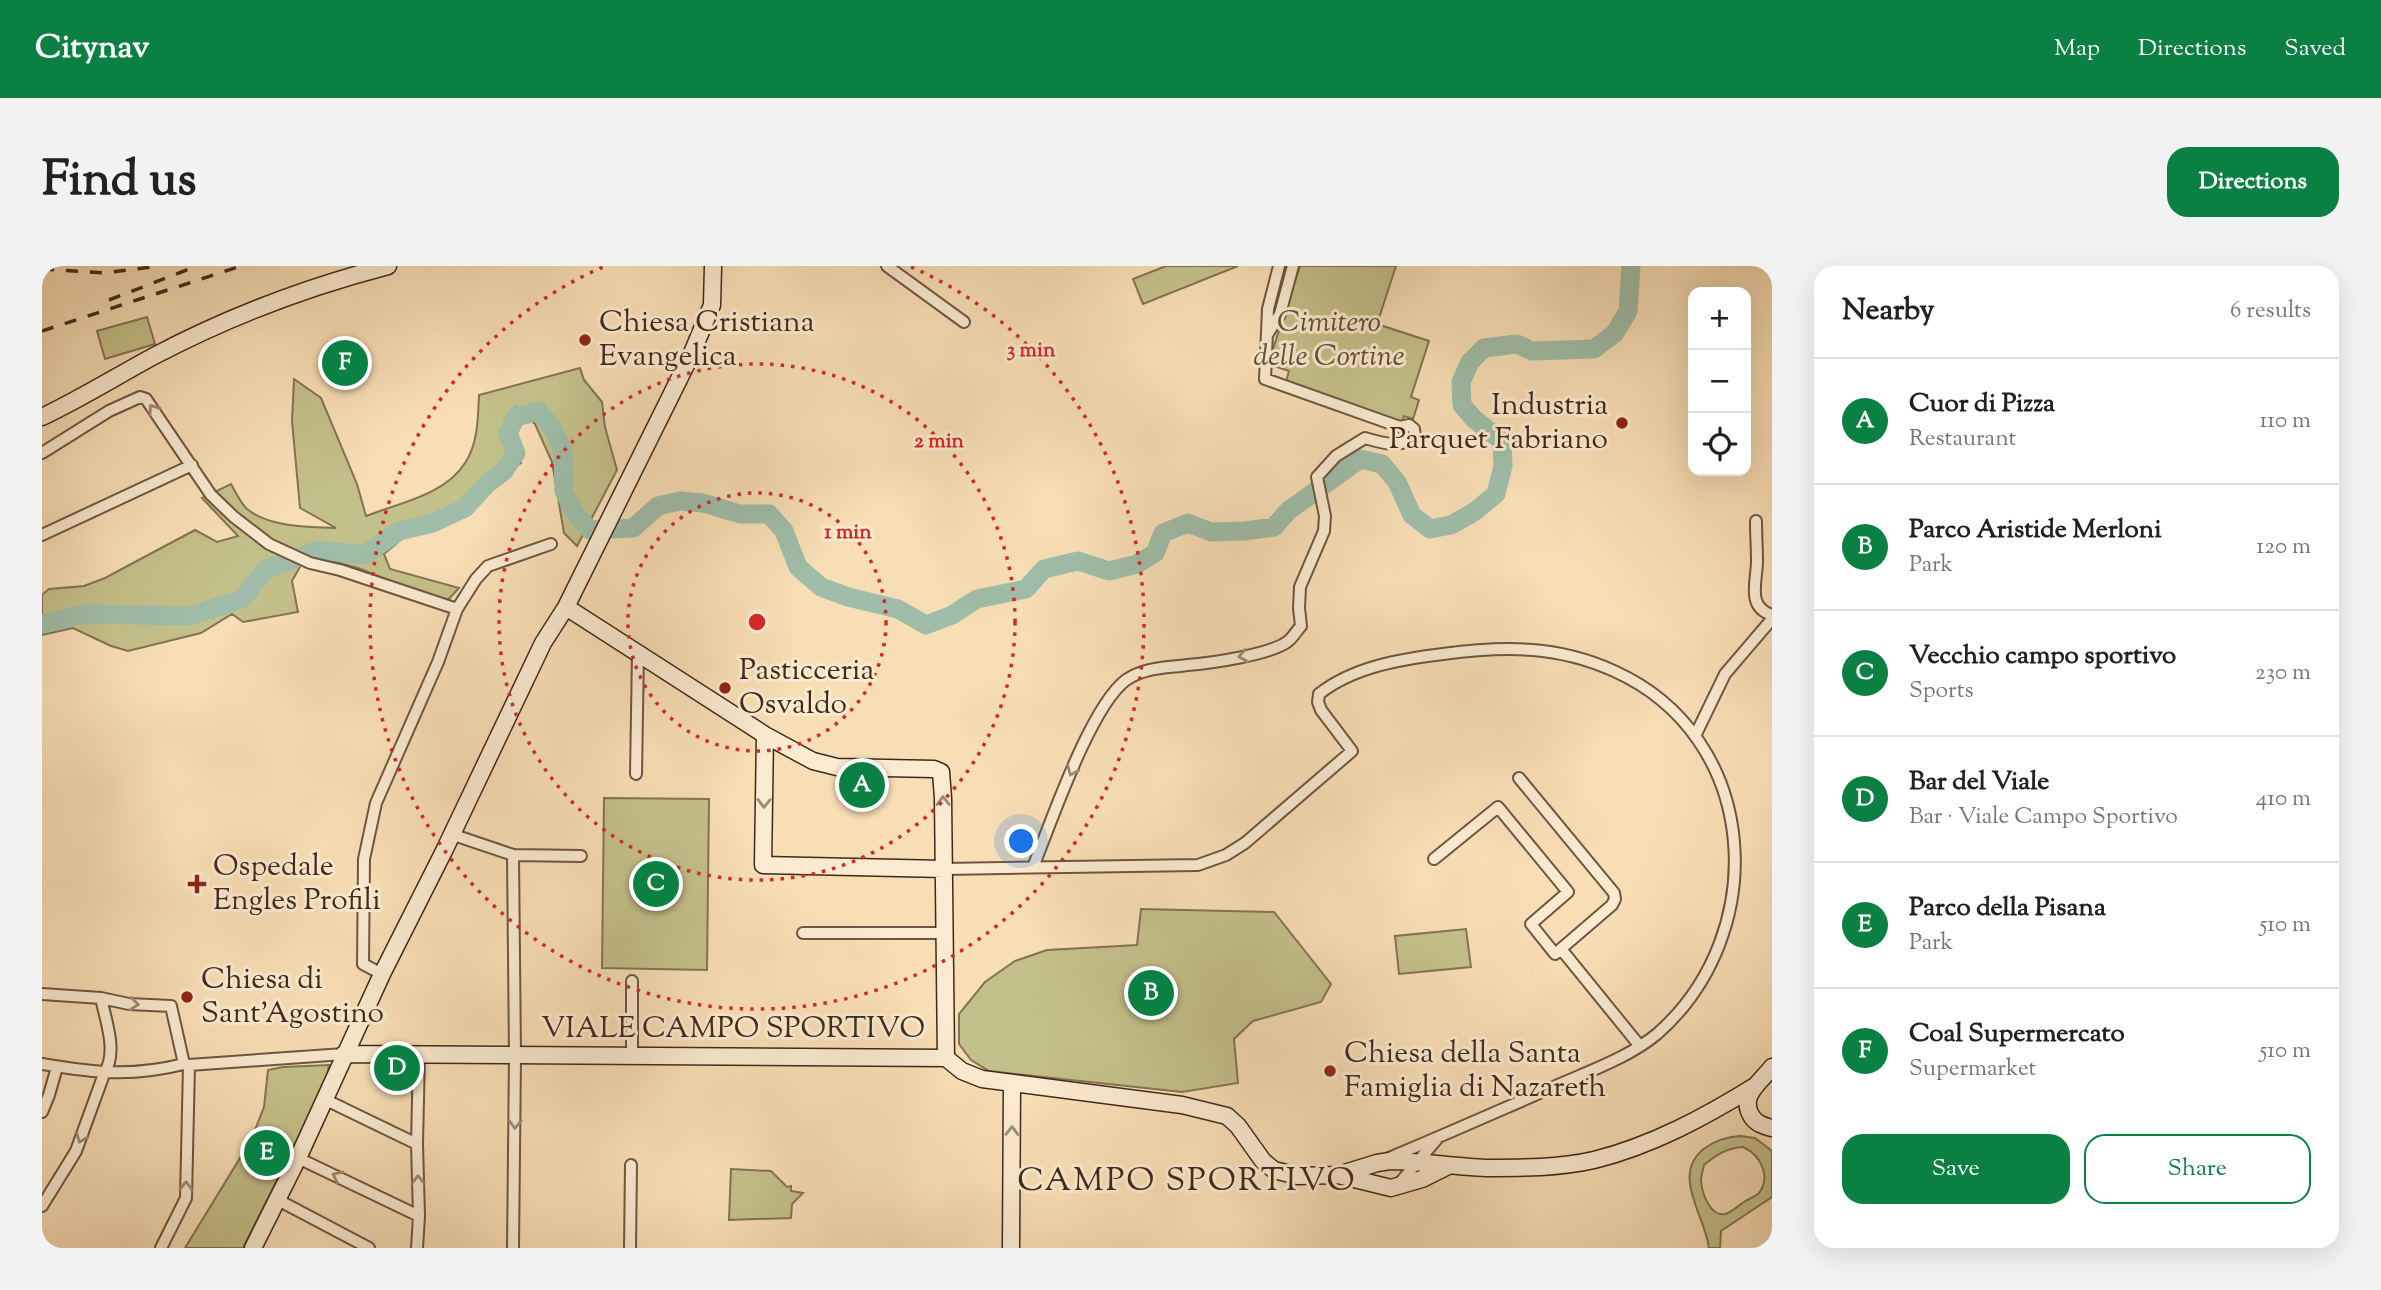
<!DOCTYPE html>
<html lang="en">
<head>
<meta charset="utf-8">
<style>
  :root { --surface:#fff; --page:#f2f2f2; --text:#222; --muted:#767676; --line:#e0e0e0; --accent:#0b8043 }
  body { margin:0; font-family:"Sorts Mill Goudy",serif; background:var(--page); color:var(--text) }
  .controls { position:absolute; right:21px; top:21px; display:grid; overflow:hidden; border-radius:14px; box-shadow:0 7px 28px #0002 }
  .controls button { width:63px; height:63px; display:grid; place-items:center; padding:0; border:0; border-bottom:2px solid var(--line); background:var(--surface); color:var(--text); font:35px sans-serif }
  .you { position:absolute; left:980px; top:576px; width:24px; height:24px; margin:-18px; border:5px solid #fff; border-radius:50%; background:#1a73e8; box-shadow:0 0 0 10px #1a73e833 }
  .badge { display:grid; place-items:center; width:46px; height:46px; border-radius:50%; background:var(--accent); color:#fff; font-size:23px; font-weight:700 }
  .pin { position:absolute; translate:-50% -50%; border:4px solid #fff; box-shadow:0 2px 7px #0006 }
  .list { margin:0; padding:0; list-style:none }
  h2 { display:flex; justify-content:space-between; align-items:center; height:91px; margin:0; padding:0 28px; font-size:30px }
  h2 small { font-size:23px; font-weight:400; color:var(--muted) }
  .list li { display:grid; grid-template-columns:46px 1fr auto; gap:21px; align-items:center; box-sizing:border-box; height:126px; padding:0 28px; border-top:2px solid var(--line) }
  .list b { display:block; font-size:26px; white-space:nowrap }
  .list p { margin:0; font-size:23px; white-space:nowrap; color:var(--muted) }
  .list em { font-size:23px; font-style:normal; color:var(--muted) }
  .actions { display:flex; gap:14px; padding:21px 28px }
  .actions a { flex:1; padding:16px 0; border:2px solid var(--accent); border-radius:21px; text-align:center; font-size:24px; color:var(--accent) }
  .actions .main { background:var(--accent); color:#fff }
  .icon { flex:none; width:38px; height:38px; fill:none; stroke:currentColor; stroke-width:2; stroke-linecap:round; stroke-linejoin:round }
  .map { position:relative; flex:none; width:1730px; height:982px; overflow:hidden; border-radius:21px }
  header { display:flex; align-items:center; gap:42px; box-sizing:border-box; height:98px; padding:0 35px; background:var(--accent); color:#fff }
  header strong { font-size:33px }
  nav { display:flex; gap:38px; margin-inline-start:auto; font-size:24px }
  .intro { display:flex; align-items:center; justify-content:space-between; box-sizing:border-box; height:168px; padding:0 42px }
  h1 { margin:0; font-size:49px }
  .button { padding:18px 32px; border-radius:21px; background:var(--accent); color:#fff; font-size:24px; font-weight:700 }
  main { display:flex; gap:42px; padding:0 42px }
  aside { flex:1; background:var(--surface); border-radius:21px; box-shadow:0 7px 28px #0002 }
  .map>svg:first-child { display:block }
  .green { fill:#c4c089; stroke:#827452; stroke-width:2; fill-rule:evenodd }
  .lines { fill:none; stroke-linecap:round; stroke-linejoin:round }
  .river { stroke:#9fbda8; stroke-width:19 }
  .street-casing { stroke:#6e5642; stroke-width:14 }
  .secondary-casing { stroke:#40291b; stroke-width:19 }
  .street { stroke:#faeacf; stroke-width:10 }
  .secondary { stroke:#faeacf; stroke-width:16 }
  .rail { stroke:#40291b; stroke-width:3.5; stroke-dasharray:12 12; stroke-linecap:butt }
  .oneway { stroke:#9d8a75 }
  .ring { fill:none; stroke:#d62828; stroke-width:3.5; stroke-dasharray:3.5 7 }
  .poi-dot { fill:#8f2418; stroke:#faeacf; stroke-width:2.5 }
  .labels { text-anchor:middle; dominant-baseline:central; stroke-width:6; stroke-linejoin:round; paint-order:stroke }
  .poi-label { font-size:30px; fill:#40291b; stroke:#faeacf; text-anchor:start }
  .park-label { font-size:30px; font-style:italic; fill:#614f36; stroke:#faeacf }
  .street-label { font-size:30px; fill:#40291b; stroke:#faeacf }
  .quarter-label { font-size:33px; letter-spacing:2px; fill:#40291b; stroke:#faeacf }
  .centre { fill:#d62828; stroke:#faeacf; stroke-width:3.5 }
  .ring-label { font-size:21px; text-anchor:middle; font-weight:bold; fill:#d62828; stroke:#faeacf; stroke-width:6; stroke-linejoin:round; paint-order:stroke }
</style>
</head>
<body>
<header>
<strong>Citynav</strong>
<nav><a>Map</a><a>Directions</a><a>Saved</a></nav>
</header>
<div class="intro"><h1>Find us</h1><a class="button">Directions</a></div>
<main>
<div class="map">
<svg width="1730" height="982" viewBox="0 0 1730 982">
  <rect width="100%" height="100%" fill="#f8deb5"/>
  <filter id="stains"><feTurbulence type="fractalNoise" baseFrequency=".00286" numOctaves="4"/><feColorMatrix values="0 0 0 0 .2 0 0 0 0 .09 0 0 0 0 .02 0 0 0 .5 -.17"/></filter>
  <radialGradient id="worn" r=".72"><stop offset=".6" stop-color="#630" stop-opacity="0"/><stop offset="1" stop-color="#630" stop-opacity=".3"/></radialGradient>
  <path class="green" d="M1124 0H1196L1101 38 1091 13Z
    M1258 0H1354L1335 58 1387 75 1369 131 1377 134 1371 153 1362 150 1360 157 1243 119 1247 105 1226 98Z
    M105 51 113 78 63 93 55 65Z
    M538 102 542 114 560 136 563 161 575 204 535 280 522 267 510 196 493 158 474 142V170L479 197 413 241 380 256 342 288 348 303 417 322 406 334 381 328 316 302 278 292 259 299 250 315 256 346 201 356 190 348 159 367 86 385 69 380 31 362 0 369V329L7 323 42 320 63 312 153 264 175 276 196 270 160 232 189 218C193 225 198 236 204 242 225 261 266 261 294 262L258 242 250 155 252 113 279 132 315 218 324 250C357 237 403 229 423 197 436 178 436 151 437 129Z
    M562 532 667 533 665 704 560 702Z
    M1099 643 1232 646 1289 718 1279 736 1211 755 1192 773 1196 817 1140 826 947 805 929 794 917 778V748L943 716 973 695 1005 684 1095 679Z
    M1424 663 1429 701 1357 708 1353 670Z
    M287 799 284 816 201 982H143L209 874 222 841 226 804 241 801Z
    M1698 870 1713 872 1730 885V931L1679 965 1678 982H1667C1663 949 1628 908 1663 882 1674 874 1684 871 1698 870ZM1701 881C1719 889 1730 912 1716 928 1712 931 1706 933 1702 936 1697 939 1689 947 1683 948 1668 951 1660 927 1659 915 1659 910 1661 904 1662 899 1674 889 1685 882 1701 881Z
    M689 903 729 905 745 921 749 920V925L761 927 750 938 749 952 687 954Z"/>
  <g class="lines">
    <path class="river" d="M0 358 41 348 147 350 200 333 224 303 277 284 323 289 357 265 391 257 423 242 445 218 462 205 474 187 466 167 474 151 497 145 511 163 521 185 522 225 532 246 548 264 591 262 616 240 638 235 661 237 698 248H727L742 265 756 301 779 321 806 331 856 343 884 359 910 349 935 333 984 323 1002 303 1036 295 1067 305 1095 298 1113 287 1121 267 1146 257 1169 266 1203 265 1232 261 1246 245 1318 193 1340 198 1355 216 1370 249 1388 263 1409 259 1432 246 1454 228 1461 200 1460 175 1432 153 1420 139 1419 116 1428 96 1442 82 1475 78 1490 85 1552 83 1573 67 1586 45 1589 0"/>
    <g class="street-casing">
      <path id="street" d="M845 0 922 56
        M1225 69 1238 48 1251 0
        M0 187 67 145 98 131 104 133 169 229 192 251 227 278 268 297 298 304 415 343
        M1714 255C1714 269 1715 282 1715 295 1715 315 1704 341 1730 349
        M0 269 150 199
        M1654 468 1683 408 1730 353
        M594 508 596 387
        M409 568 471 589 539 590
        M471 589 473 790 471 982
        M1392 593 1456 541 1526 626 1489 658 1513 688 1570 639 1573 633 1572 627 1477 512
        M991 601C1009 557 1048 441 1084 414 1103 401 1124 402 1146 399 1170 397 1226 389 1245 376 1251 372 1255 364 1259 360L1257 342 1258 321 1282 265 1283 250 1275 211 1294 190 1323 172C1340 177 1359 183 1373 170L1372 163 1367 159 1358 161 1223 113 1226 43 1237 0
        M902 603 1156 599 1184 589 1203 577 1310 485 1279 444 1276 436 1277 428C1311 401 1359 393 1401 388 1461 380 1515 379 1572 405 1719 471 1730 667 1615 768 1585 793 1542 807 1507 823 1454 846 1400 870 1347 892
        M761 667H903
        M1519 683 1597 779
        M340 708 321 698 322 593 334 537 396 396 415 343 434 313 446 300 509 278
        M590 715V790
        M0 728 59 732 87 738 129 740 142 798
        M0 798C52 807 90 811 142 798L147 799 302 788
        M282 833 375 878
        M0 846 7 829 15 801
        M256 892 377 950
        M1356 919 1395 873
        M236 934 327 982
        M0 940 34 885 62 808C76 786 64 756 59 732
        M119 982 144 932 147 799
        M375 982 377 950 375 878 377 789
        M588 982 589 899"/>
    </g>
    <g class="secondary-casing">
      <path id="secondary" d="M0 151C38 133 75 110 112 90 186 51 265 21 346 0
        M524 341 723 469 771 495 795 501 892 503 899 506 901 532 904 792
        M723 469 721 599 902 603
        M302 788 904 792 920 805 940 813 1140 839 1185 850 1196 860 1221 895 1232 904 1256 910 1296 909 1335 897 1348 895C1380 895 1412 901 1444 902 1480 902 1517 902 1552 894 1609 880 1663 851 1713 820
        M1730 801C1719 816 1696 830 1710 851 1715 858 1722 860 1730 862
        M1296 909 1349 922 1380 913 1406 900
        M211 982 256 892 340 708 402 585 501 377 524 341 650 87 670 39 671 0
        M969 982 970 817"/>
    </g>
    <use href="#street" class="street"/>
    <use href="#secondary" class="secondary"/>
    <path class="rail" d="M0 3 62 7 118 0
      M67 34 155 0
      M0 65 199 0"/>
  </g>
  <defs><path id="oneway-chevron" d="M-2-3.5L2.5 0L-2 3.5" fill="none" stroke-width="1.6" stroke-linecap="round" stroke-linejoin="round" transform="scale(1.75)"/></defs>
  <g class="oneway">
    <use href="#oneway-chevron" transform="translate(111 143) rotate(-125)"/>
    <use href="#oneway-chevron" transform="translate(1201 390) rotate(170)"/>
    <use href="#oneway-chevron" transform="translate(1030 505) rotate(114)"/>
    <use href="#oneway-chevron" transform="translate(901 535) rotate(-91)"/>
    <use href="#oneway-chevron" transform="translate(722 537) rotate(91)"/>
    <use href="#oneway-chevron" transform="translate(92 738) rotate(6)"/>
    <use href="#oneway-chevron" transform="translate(473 858) rotate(91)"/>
    <use href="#oneway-chevron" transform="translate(970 865) rotate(-89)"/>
    <use href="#oneway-chevron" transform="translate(39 872) rotate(111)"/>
    <use href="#oneway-chevron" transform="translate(295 910) rotate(-154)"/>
    <use href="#oneway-chevron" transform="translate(376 914) rotate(-92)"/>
    <use href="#oneway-chevron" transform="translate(144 920) rotate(-89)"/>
  </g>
  <g class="ring">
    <circle cx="715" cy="356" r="129"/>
    <circle cx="715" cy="356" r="258"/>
    <path d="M869 1A387 387 0 1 1 561 1"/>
  </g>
  <g class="poi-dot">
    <circle cx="543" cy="74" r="7"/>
    <circle cx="1580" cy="157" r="7"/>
    <circle cx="683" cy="422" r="7"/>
    <path d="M151.5 607.5h7v7h7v7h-7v7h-7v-7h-7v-7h7z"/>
    <circle cx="145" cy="731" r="7"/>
    <circle cx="1288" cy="805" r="7"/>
  </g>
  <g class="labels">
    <g class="poi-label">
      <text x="557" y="57">Chiesa Cristiana<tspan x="557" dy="34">Evangelica</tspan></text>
      <text x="1566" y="140" text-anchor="end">Industria<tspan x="1566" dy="34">Parquet Fabriano</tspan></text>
      <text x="697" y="405">Pasticceria<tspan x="697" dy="34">Osvaldo</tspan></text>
      <text x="171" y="601">Ospedale<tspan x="171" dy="34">Engles Profili</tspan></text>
      <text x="159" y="714">Chiesa di<tspan x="159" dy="34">Sant'Agostino</tspan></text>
      <text x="1302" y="788">Chiesa della Santa<tspan x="1302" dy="34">Famiglia di Nazareth</tspan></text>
    </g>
    <g class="park-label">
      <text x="1287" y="57">Cimitero<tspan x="1287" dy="34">delle Cortine</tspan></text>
    </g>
    <g class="street-label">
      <text x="691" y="763">VIALE CAMPO SPORTIVO</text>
    </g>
    <g class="quarter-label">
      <text x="1145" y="916">CAMPO SPORTIVO</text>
    </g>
  </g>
  <circle cx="715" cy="356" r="10" class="centre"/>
  <g class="ring-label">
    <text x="989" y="90">3 min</text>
    <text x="897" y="181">2 min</text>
    <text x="806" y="272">1 min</text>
  </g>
  <rect width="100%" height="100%" filter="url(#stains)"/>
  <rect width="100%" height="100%" fill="url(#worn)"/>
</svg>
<div class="controls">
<button>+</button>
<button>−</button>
<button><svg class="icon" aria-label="locate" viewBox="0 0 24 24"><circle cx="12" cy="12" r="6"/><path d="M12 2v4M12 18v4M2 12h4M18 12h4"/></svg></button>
</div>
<div class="you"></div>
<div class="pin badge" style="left:820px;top:519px">A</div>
<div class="pin badge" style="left:1109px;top:727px">B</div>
<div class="pin badge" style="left:614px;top:618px">C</div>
<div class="pin badge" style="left:355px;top:802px">D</div>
<div class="pin badge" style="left:225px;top:887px">E</div>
<div class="pin badge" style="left:303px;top:97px">F</div>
</div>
<aside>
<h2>Nearby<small>6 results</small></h2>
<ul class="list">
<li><span class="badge">A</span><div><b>Cuor di Pizza</b><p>Restaurant</p></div><em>110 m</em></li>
<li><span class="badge">B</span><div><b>Parco Aristide Merloni</b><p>Park</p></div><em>120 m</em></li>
<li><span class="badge">C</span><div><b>Vecchio campo sportivo</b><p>Sports</p></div><em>230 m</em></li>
<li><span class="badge">D</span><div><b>Bar del Viale</b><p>Bar · Viale Campo Sportivo</p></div><em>410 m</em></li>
<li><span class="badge">E</span><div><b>Parco della Pisana</b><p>Park</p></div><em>510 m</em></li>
<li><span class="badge">F</span><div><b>Coal Supermercato</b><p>Supermarket</p></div><em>510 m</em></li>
</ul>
<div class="actions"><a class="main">Save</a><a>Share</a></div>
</aside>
</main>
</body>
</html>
